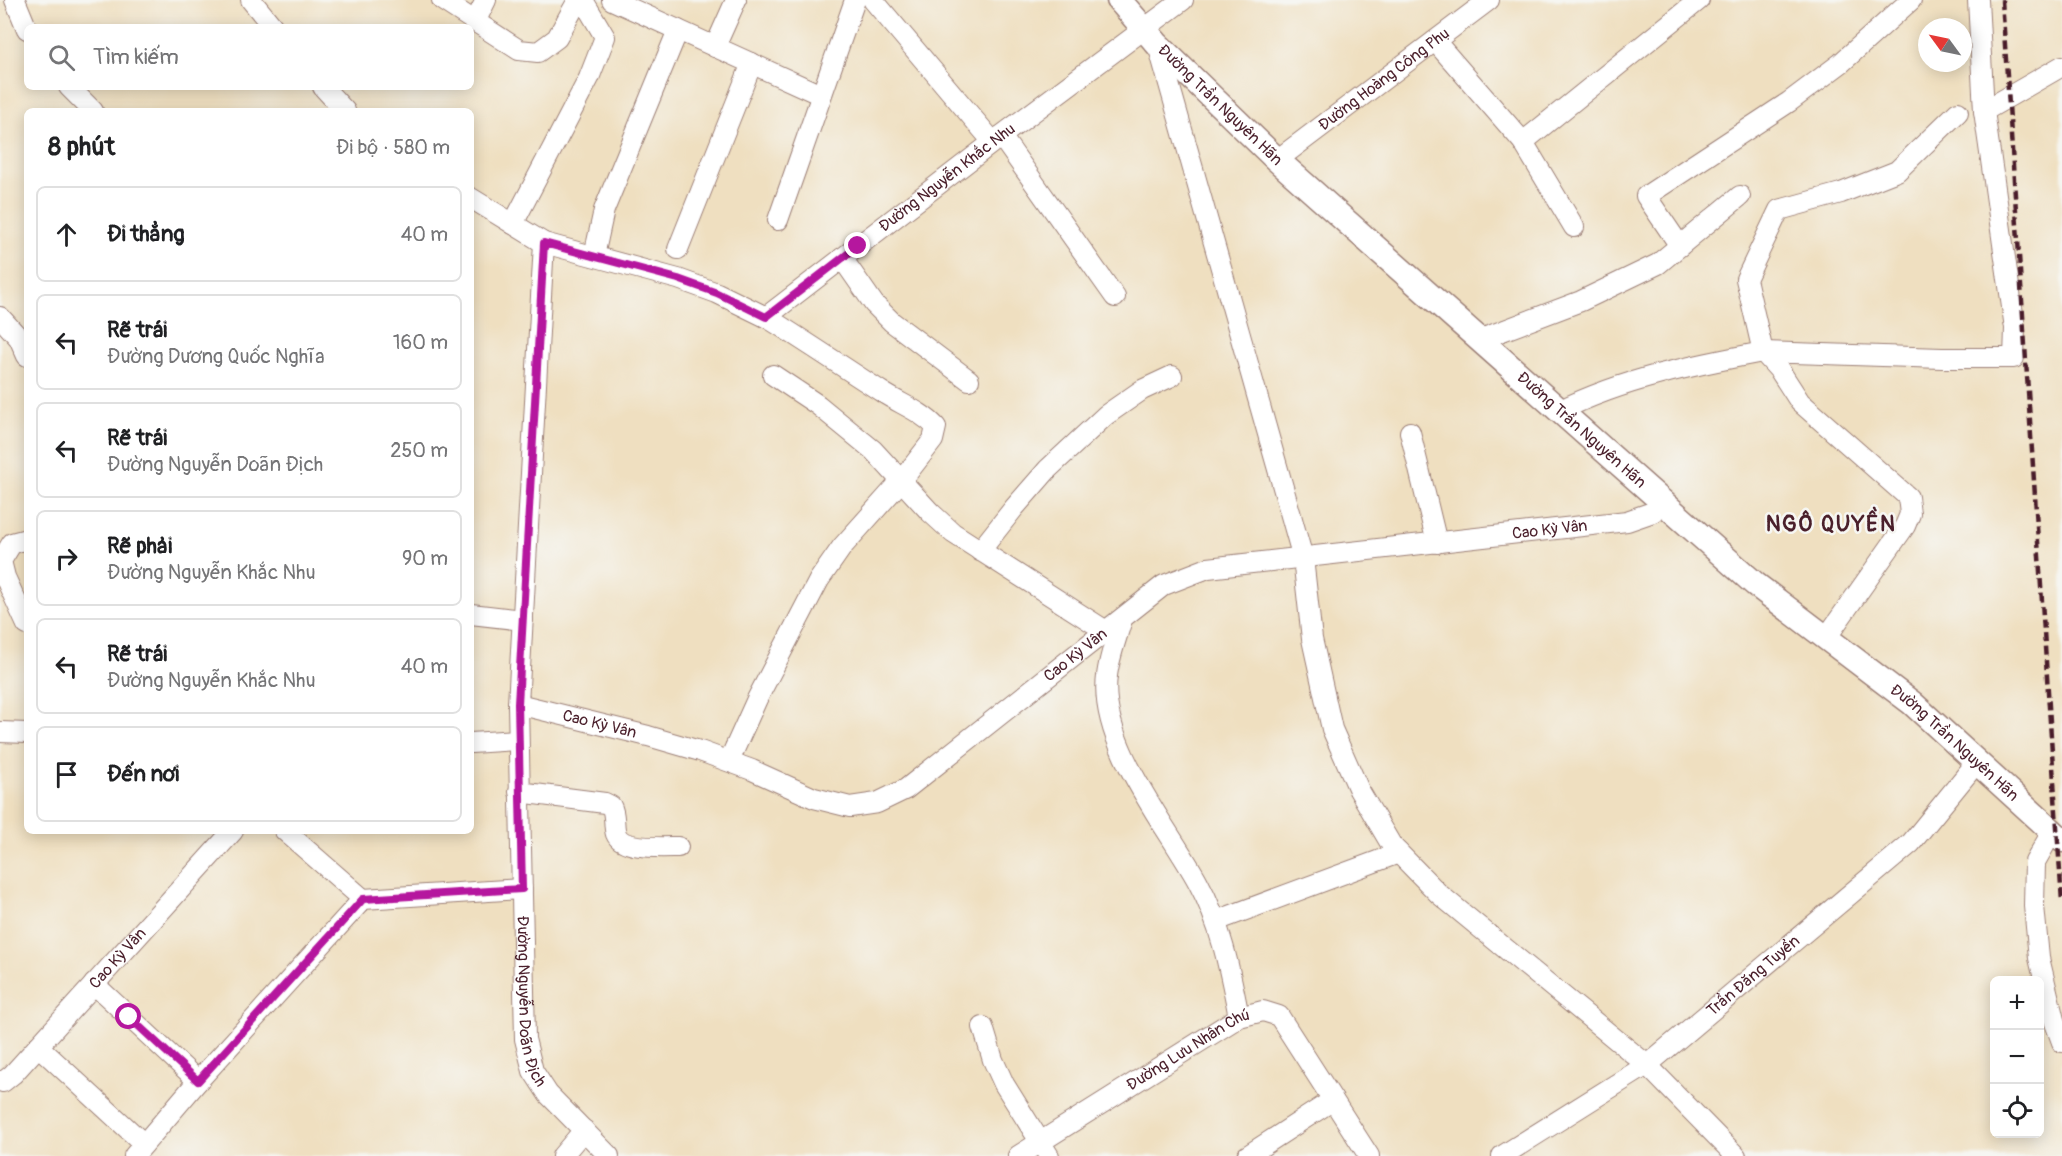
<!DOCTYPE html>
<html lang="vi">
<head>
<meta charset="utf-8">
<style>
  :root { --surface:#fff; --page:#f2f2f2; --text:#202124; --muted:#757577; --line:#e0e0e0 }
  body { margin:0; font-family:Pangolin,sans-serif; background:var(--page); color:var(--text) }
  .controls { position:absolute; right:18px; bottom:18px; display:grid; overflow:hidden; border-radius:9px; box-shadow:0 3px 15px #0003 }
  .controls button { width:54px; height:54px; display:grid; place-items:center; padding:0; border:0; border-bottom:2px solid var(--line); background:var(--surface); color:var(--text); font:30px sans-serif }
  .compass { position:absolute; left:1918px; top:18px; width:54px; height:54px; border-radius:50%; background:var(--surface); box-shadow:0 3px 15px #0003; rotate:303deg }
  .stop { position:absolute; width:18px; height:18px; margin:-14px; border:4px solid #b5179e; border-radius:50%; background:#fff }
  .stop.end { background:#b5179e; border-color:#fff; box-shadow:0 2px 6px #0008 }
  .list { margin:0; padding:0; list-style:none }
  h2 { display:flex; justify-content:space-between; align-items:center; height:78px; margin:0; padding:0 24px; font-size:26px }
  h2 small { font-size:20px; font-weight:400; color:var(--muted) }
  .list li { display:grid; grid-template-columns:39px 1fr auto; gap:18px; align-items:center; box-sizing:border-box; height:96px; margin:0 12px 12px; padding:0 12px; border:2px solid var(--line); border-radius:9px }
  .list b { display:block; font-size:22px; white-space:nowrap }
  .list p { margin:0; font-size:20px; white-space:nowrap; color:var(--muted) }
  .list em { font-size:20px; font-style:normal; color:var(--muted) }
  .icon { flex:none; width:33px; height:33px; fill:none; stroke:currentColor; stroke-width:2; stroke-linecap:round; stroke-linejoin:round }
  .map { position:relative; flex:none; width:2062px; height:1156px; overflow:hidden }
  .search { position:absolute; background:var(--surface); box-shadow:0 3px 15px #0003; left:24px; top:24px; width:450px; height:66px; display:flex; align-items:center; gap:15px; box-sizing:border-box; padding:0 21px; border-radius:9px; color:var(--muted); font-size:22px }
  .panel { position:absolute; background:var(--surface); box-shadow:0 3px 15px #0003; left:24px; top:108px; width:450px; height:726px; border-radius:9px }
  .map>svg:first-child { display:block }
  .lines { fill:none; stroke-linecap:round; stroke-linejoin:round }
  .minor-casing { stroke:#9c7f76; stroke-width:22 }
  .tertiary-casing { stroke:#9c7f76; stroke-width:27 }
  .minor { stroke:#fff; stroke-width:20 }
  .tertiary { stroke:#fff; stroke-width:24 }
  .rail { stroke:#4a1f2b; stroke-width:4.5; stroke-dasharray:9 4.5; stroke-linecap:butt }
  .route { stroke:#b5179e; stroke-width:8 }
  .labels { text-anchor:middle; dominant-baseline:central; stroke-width:5; stroke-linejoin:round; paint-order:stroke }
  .street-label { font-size:16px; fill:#4a1f2b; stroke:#f6f6f2 }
  .district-label { font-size:22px; font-weight:bold; letter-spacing:1.5px; fill:#4a1f2b; stroke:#f6f6f2 }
</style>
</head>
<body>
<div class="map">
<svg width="2062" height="1156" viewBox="0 0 2062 1156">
  <rect width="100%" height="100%" fill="#f6f6f2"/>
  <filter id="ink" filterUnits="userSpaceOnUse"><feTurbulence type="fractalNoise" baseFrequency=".0167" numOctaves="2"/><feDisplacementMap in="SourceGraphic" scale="12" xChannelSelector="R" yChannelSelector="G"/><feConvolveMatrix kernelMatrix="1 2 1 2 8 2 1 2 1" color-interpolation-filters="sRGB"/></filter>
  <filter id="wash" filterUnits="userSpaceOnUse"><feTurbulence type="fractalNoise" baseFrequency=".008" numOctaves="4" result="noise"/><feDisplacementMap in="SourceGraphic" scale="24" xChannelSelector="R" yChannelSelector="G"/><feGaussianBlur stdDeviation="1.35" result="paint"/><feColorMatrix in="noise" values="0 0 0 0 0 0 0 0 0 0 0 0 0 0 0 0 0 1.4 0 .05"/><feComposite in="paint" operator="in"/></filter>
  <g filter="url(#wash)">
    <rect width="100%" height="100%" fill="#efdfc0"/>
  </g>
  <g filter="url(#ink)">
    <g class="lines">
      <g class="minor-casing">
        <g id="minor">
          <path d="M15 0 27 29"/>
          <path d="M251 0 273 27"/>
          <path d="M442 0 519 50 538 52 557 38 578 0"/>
          <path d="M612 0 821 95"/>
          <path d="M873 0 993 142"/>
          <path d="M475 22 486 0"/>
          <path d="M1435 41 1523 142 1574 227"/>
          <path d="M1158 45 1303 558 1312 639 1332 729 1359 790 1392 846 1439 894 1647 1065 1736 1156"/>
          <path d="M715 47 736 0"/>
          <path d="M69 87 93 111"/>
          <path d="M323 87 345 111"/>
          <path d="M1984 111 2062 66"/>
          <path d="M1001 136 1115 297"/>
          <path d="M1523 142 1699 0"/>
          <path id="s1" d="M1277 160 1489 0"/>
          <path id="s2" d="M471 198 544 243 678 279 717 293 766 317 1001 136 1183 0"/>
          <path d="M778 220 855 0"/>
          <path d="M513 224 589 78 605 37 583 0"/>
          <path id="s3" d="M544 243 518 704 525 1039 533 1071 548 1094 609 1156"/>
          <path d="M1680 246 1646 196 1789 102 1841 63 1911 0"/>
          <path d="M678 249 752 63"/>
          <path d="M594 256 604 210 678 30"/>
          <path d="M842 258 874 304 892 322 969 380"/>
          <path d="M0 317 19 338 27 356"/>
          <path d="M1481 339 1581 301 1658 264 1740 196"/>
          <path d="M773 375 818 405 873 450 930 512 953 533 1106 631"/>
          <path d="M1561 410C1624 379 1694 365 1763 352L1746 279 1779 210 1841 193 1897 171 1958 112"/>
          <path d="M1410 432 1437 543"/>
          <path d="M27 539 12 543 1 561 5 577 27 625"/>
          <path d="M980 551 1014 508 1048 469 1106 415 1142 390 1172 376"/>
          <path d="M471 614 523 620"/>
          <path d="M1122 619C1117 637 1109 657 1107 676 1098 743 1167 825 1198 882 1221 924 1230 971 1239 1017"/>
          <path d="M1826 638 1905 526 1910 514 1908 497 1800 402 1780 371 1763 352 1942 358H2014L2015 328 1984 111 1978 0"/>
          <path id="s4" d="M518 704 648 736 700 751 752 770 814 798 850 807 877 803 906 789 1164 585 1208 568 1627 521 1653 512 1663 500"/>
          <path d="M0 732 27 733"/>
          <path d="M471 743 517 740"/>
          <path d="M729 761 757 699 819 580 842 547 902 480 933 440 936 427C921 411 900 404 882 392 843 367 805 341 766 317"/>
          <path d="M519 792 605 803 611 806C616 815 613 825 616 834 622 850 663 847 678 847"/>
          <path d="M285 831 363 899"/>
          <path d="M2052 832 2035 862 2034 906 2039 958 2054 1020 2062 1042"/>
          <path d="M1216 921 1399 853"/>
          <path d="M94 984 198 1081"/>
          <path d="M983 1027 993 1060 1004 1084 1049 1156"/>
          <path d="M38 1046 144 1144"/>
          <path id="s5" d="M0 1081 3 1082 13 1074 233 831"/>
          <path d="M134 1156 198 1081 363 899 522 889"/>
          <path d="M562 1156 584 1130"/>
          <path id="s6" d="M1018 1156 1239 1017 1263 1011 1279 1016 1369 1156"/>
          <path d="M1247 1156 1333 1100"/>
          <path id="s7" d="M1502 1156 1647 1065 1911 843 1977 762"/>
        </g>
      </g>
      <g class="tertiary-casing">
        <g id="tertiary">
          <path id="s8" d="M1119 0 1158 45 1277 160 1755 584 1912 703 2062 840"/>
        </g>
      </g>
      <use href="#minor" class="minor"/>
      <use href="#tertiary" class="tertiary"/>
      <path class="rail" d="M2002 0 2062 902"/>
    </g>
  </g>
  <g class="lines" filter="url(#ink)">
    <path class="route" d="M129 1017 198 1081 363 899 522 889 518 704 544 243 678 279 717 293 766 317 858 246"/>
  </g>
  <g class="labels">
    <g class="street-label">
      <text stroke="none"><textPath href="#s1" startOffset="134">Đường Hoàng Công Phụ</textPath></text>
      <text stroke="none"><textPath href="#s8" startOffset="146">Đường Trần Nguyên Hãn</textPath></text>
      <text stroke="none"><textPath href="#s2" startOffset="549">Đường Nguyễn Khắc Nhu</textPath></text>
      <text stroke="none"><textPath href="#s8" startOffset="632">Đường Trần Nguyên Hãn</textPath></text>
      <text stroke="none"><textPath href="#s4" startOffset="1128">Cao Kỳ Vân</textPath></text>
      <text stroke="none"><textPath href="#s4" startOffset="624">Cao Kỳ Vân</textPath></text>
      <text stroke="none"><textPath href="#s4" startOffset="84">Cao Kỳ Vân</textPath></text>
      <text stroke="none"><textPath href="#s8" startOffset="1119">Đường Trần Nguyên Hãn</textPath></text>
      <text stroke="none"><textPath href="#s5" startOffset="172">Cao Kỳ Vân</textPath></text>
      <text stroke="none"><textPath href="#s7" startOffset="310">Trần Đăng Tuyển</textPath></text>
      <text stroke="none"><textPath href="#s3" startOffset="760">Đường Nguyễn Doãn Địch</textPath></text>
      <text stroke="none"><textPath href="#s6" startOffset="201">Đường Lưu Nhân Chú</textPath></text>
    </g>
    <g class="district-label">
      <text x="1831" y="524">NGÔ QUYỀN</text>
    </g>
  </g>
</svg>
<div class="controls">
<button>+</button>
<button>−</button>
<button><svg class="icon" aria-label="locate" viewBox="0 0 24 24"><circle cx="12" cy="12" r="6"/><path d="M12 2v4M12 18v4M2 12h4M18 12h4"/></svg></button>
</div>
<svg class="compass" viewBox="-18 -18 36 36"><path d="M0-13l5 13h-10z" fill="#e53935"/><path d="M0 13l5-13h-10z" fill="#757577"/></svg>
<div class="stop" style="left:129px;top:1017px"></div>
<div class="stop end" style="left:858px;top:246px"></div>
<div class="search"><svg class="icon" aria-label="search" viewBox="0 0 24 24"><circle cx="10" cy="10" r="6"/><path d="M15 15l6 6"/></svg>Tìm kiếm</div>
<section class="panel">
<h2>8 phút<small>Đi bộ · 580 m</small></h2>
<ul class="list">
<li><svg class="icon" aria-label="ahead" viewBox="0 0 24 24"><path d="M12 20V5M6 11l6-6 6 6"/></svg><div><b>Đi thẳng</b></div><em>40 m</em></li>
<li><svg class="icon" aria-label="left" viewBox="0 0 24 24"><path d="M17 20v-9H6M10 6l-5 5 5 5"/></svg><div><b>Rẽ trái</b><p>Đường Dương Quốc Nghĩa</p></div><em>160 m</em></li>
<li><svg class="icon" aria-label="left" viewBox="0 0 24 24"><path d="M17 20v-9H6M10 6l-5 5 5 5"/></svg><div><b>Rẽ trái</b><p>Đường Nguyễn Doãn Địch</p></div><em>250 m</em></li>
<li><svg class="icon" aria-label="right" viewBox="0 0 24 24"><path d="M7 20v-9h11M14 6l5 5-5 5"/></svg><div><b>Rẽ phải</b><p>Đường Nguyễn Khắc Nhu</p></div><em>90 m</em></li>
<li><svg class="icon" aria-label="left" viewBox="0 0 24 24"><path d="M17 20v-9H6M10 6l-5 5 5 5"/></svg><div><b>Rẽ trái</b><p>Đường Nguyễn Khắc Nhu</p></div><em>40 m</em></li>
<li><svg class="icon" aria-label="arrive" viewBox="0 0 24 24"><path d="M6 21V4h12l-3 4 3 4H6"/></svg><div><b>Đến nơi</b></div></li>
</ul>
</section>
</div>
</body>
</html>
